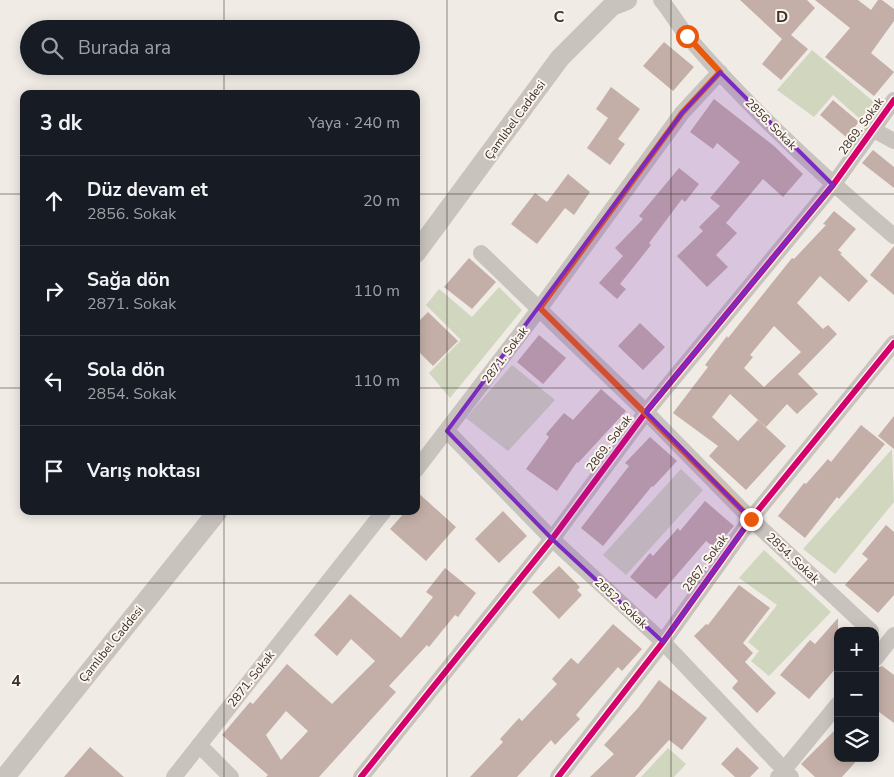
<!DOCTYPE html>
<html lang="tr">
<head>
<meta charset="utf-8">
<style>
  :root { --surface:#171b24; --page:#20242c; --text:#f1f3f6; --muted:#9ea1a6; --line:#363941 }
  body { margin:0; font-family:"Nunito Sans",sans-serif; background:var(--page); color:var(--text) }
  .controls { position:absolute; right:15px; bottom:15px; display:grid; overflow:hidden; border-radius:10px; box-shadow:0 2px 12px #0003 }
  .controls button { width:45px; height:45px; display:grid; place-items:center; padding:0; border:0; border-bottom:1px solid var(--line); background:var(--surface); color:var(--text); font:25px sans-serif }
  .stop { position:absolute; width:15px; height:15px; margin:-11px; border:4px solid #ea580c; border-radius:50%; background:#fff }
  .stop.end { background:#ea580c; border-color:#fff; box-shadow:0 1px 5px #0008 }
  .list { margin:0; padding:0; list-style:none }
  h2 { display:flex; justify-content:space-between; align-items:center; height:65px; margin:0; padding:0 20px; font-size:21px }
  h2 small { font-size:16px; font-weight:400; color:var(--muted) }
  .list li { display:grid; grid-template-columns:32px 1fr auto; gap:15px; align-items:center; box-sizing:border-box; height:90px; padding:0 20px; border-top:1px solid var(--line) }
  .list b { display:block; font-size:19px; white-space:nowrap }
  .list p { margin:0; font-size:16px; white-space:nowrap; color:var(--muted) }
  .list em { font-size:16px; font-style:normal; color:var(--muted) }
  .icon { flex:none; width:28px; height:28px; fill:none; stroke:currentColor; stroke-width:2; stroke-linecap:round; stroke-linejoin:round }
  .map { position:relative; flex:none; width:894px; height:777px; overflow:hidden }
  .search { position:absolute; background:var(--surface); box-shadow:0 2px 12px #0003; left:20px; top:20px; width:400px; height:55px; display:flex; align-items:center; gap:12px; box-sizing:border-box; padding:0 18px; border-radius:28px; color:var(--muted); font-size:19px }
  .panel { position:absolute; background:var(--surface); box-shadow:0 2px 12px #0003; left:20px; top:90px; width:400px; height:425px; border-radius:10px }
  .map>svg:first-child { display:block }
  .green { fill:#d1d6bf }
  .building { fill:#c3afa7; fill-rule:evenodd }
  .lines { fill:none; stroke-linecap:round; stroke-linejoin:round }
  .minor { stroke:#c9c3be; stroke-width:16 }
  .tertiary { stroke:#c9c3be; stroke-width:20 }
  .cycleway-casing { stroke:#fbf5ee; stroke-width:9 }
  .cycleway { stroke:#d6006c; stroke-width:6 }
  .route { stroke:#ea580c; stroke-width:6 }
  .marked { fill:#7b2cbf; fill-opacity:0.2; stroke:#7b2cbf; stroke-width:4; stroke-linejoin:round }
  .grid { fill:none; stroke:#3b302b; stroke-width:1; stroke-opacity:0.55 }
  .labels { text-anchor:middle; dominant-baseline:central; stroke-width:4; stroke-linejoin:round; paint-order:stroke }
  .street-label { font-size:12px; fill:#3b302b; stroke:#fbf5ee }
  .grid-label { font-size:16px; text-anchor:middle; font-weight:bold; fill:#3b302b; stroke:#fbf5ee; stroke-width:4; stroke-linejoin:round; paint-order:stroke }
</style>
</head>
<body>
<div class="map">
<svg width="894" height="777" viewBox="0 0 894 777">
  <rect width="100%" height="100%" fill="#f0ebe5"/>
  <path class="green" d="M812 50 874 102 860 119 833 95 814 117 777 90Z
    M499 287 522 310 450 398 429 373 461 340 426 305 439 289 472 317Z
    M512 365 555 400 508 451 466 418Z
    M892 449 894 502 835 574 803 549Z
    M681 469 703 490 626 575 603 555Z
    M764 550 831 612 769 676 751 661 759 651 748 642 777 605 739 578Z
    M668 748 686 764 674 777H641Z"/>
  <path class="building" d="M740 0H807L815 8 791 35 808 49 781 80 762 64 782 39Z
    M815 0H858L871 10 878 0H882L894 9V21L871 53 894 72 874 96 825 57 850 28Z
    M664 42 694 67 673 91 643 66Z
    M611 87 640 109 618 139 625 144 610 165 587 148 608 118 596 109Z
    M714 99 774 146 803 174 783 197 763 179 726 223 737 233 716 255 728 267 707 287 677 256 703 231 699 227 720 206 710 198 740 162 717 143 713 149 690 132Z
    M833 100 859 122 846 137 820 115Z
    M873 150 894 167V188L862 163Z
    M679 168 699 184 685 202 682 199 649 243 651 245 620 284 626 289 617 299 599 283 623 256 615 248 643 219 639 216Z
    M568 174 590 192 574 215 565 208 537 244 511 224 535 193 547 202Z
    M834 211 856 229 838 250 842 253 840 254 868 281 849 302 820 276 797 303 823 329 828 325 837 334 798 374 818 394 797 414 787 404 766 427 730 394 712 417 738 441 758 420 786 446 746 490 709 456 718 446 673 413 708 367 705 365 727 336 728 338 792 258 794 259 826 225 823 224ZM774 326 801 352 764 387 744 368 753 357 750 355Z
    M894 246V295L870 275Z
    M469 258 496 282 472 309 444 287Z
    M428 312 458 341 433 366 416 349V324Z
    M640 323 665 347 643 370 618 346Z
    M539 335 566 358 543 384 517 362Z
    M601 389 626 411 578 463 577 462 557 491 526 469 549 437 546 434 564 413 573 420Z
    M894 416V449L878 436Z
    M861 425 885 444 839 499 837 497 805 538 778 516 804 483 806 484 828 459 831 462Z
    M650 437 677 461 653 487 652 486 603 546 581 528 629 466 625 463Z
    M416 491 456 527 426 561 390 529 406 511H416Z
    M705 501 734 526 715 548 706 541 656 599 630 577 650 553 653 556 678 528 680 531Z
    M503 511 527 536 499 563 475 539Z
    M886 525 894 532V595L878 613 845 585 868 559 862 554Z
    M559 566 580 587 577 590 582 595 559 619 532 592Z
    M445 568 476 593 458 617 455 615 429 647 427 645 389 686 396 692 319 777H266L268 775 222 735 250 702 253 704 287 664 332 704 375 661 351 639 337 656 314 635 350 594 401 638 433 597 426 592ZM286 711 308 731 281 760 266 735Z
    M739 585 770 608 743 643 753 653 745 662 776 693 757 713 732 688 738 681 694 636 706 624 708 625Z
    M838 618V666L809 699 780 675 810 640 815 644Z
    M613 624 642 649 622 671 618 667 576 715 580 719 555 745 551 740 517 777H470L503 742 500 739 519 718 522 721 557 684 552 679 571 658 578 664Z
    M882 666 894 675V723L875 709V669Z
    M659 680 707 718 682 750 669 740 635 777H590L614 754 604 745 638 708Z
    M838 727V758H859L842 777H815L801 764Z
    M90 747 124 777H64Z
    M737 747 759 768 750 777H735L721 764Z"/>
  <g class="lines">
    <path class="minor" d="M661 0C671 12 678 25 688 37 750 109 821 175 894 236
      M872 129 894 141
      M481 253 646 412 751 519 871 631
      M447 431 552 539 663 642 791 777
      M416 470 540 308 682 113 720 72
      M875 659 894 635
      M199 745 231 777
      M174 777 384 511
      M361 777 552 539 646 412 833 185 894 100
      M558 777 663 642 751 519 894 343
      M778 777 838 704"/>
    <path class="tertiary" d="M416 253 560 58 612 6 627 0
      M5 777 218 511"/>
    <g class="cycleway-casing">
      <path id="cycleway" d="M361 777 552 539 646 412 833 185 894 100
        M558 777 663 642 751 519 894 343"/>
    </g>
    <use href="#cycleway" class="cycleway"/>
  </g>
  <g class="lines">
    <path class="route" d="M687 36 720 72 682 113 540 308 751 519"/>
  </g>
  <path class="marked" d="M720 72 833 185 646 412 751 519 663 642 552 539 447 431 682 113Z"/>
  <path class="grid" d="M224 0V29M447 0V777M671 0V777M224 66V94M0 194H24M416 194H894M0 388H24M416 388H894M224 511V777M0 583H894"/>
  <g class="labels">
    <g class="street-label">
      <text transform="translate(515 120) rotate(-54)">Çamlıbel Caddesi</text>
      <text transform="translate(771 124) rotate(45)">2856. Sokak</text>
      <text transform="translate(861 126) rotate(-54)">2869. Sokak</text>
      <text transform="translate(505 355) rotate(-53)">2871. Sokak</text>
      <text transform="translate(609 443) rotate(-53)">2869. Sokak</text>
      <text transform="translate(793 558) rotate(43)">2854. Sokak</text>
      <text transform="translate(705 563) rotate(-54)">2867. Sokak</text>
      <text transform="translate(621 603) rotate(43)">2852. Sokak</text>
      <text transform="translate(111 644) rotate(-51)">Çamlıbel Caddesi</text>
      <text transform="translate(251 679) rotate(-52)">2871. Sokak</text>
    </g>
  </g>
  <g class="grid-label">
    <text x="559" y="22">C</text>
    <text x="782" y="22">D</text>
    <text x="16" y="686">4</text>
  </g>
</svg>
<div class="controls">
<button>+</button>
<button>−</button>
<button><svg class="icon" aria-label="layers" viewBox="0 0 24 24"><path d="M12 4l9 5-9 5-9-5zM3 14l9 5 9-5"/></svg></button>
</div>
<div class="stop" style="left:687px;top:36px"></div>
<div class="stop end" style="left:751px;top:519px"></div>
<div class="search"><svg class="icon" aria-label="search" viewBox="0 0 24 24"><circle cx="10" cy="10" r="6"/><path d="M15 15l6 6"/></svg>Burada ara</div>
<section class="panel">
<h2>3 dk<small>Yaya · 240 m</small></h2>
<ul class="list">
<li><svg class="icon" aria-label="ahead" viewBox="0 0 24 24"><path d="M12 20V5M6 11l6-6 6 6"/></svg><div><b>Düz devam et</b><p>2856. Sokak</p></div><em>20 m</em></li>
<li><svg class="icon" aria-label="right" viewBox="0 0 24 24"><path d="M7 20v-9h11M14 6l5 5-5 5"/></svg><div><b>Sağa dön</b><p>2871. Sokak</p></div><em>110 m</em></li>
<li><svg class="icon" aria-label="left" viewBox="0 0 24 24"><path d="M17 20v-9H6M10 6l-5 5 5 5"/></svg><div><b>Sola dön</b><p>2854. Sokak</p></div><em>110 m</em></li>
<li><svg class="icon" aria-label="arrive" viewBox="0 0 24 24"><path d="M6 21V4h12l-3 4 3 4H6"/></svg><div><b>Varış noktası</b></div></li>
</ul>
</section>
</div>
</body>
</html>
